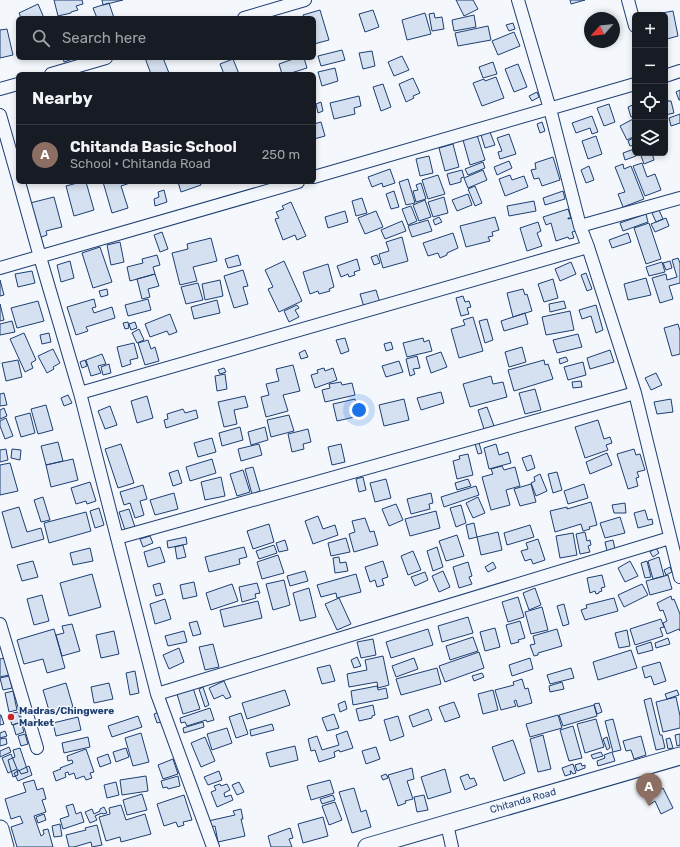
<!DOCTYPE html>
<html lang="en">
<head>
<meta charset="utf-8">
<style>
  :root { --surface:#171b24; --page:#242831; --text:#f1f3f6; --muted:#9ea1a6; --line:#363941; --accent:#c62828 }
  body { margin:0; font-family:Rubik,sans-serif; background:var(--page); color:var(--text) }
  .controls { position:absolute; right:12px; top:12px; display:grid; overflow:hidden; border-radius:6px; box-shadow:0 2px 6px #0003 }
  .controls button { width:36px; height:36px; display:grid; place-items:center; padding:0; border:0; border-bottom:1px solid var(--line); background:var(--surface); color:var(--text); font:20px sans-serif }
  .compass { position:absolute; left:584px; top:12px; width:36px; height:36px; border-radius:50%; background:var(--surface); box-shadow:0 2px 6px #0003; rotate:243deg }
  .you { position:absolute; left:359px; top:410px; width:14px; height:14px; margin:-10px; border:3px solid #fff; border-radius:50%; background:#1a73e8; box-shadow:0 0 0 6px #1a73e833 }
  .badge { display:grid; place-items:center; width:26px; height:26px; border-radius:50%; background:var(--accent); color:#fff; font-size:13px; font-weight:700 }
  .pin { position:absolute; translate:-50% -33px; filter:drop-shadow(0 1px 2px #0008) }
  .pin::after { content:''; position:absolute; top:21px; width:14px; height:12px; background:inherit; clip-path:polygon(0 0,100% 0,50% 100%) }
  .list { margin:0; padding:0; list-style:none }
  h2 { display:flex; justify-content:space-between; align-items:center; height:52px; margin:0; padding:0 16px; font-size:17px }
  h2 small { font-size:13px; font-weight:400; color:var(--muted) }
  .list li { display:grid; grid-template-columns:26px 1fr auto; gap:12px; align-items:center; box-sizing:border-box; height:60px; padding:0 16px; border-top:1px solid var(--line) }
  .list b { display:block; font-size:15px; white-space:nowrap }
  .list p { margin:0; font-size:13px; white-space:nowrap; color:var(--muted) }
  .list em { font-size:13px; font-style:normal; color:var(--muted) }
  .icon { flex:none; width:22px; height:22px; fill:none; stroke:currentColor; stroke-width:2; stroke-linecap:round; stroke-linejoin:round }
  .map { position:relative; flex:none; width:680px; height:847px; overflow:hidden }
  .search { position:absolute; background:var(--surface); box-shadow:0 2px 6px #0003; left:16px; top:16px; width:300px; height:44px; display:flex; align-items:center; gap:10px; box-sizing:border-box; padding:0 14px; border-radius:6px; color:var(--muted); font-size:15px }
  .panel { position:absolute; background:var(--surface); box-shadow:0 2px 6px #0003; left:16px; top:72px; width:300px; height:112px; border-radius:6px }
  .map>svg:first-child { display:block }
  .building { fill:#d5e0f0; stroke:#1d3f73 }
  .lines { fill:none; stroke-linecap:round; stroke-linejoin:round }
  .street-casing { stroke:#1d3f73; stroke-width:14 }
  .secondary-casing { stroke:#1d3f73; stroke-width:19 }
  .street { stroke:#f4f7fb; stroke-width:12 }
  .secondary { stroke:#f4f7fb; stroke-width:17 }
  .poi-dot { fill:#c62828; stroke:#f4f7fb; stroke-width:1.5 }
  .labels { text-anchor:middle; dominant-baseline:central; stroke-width:3; stroke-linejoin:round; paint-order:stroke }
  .poi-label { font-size:10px; font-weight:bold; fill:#1d3f73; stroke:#f4f7fb; text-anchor:start }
  .street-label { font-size:10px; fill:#1d3f73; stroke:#f4f7fb }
</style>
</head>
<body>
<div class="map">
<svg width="680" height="847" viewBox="0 0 680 847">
  <rect width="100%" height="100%" fill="#f4f7fb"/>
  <path class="building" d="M54 0H82L83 4 76 6 78 10 71 12V13L58 16Z
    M102 0H123L103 5Z
    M456 0H473L478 9 464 16Z
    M570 0H585L571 4Z
    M109 3 114 18H97L93 8Z
    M38 4 44 18H21L19 13Z
    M320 10 329 40 314 44V18H304L303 15Z
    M373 10 379 27 365 32 359 14Z
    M673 11 678 36 667 39 665 28V15H662V13Z
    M425 13 431 34 407 40 402 20Z
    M434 13 435 18 442 17 444 29 432 31 429 14Z
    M474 15 476 27 454 31 452 20Z
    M513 23 515 29 509 31 506 25Z
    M488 26 491 40 458 46 455 33Z
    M7 29 13 55 0 58V30Z
    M514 32 520 46 498 55 492 41Z
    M342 50 345 60 321 66 318 56Z
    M372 51 375 66 363 69 359 53Z
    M402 56 409 70 394 76 388 62Z
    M63 58H76L64 62Z
    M145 58H163L169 73 151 74Z
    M296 58H304L307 68 288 74H282L279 64Z
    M233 59 239 74H224L220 64Z
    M493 62 497 74 483 78 479 67Z
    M518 64 527 87 514 92 505 69Z
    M335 68 338 81 322 86 318 72Z
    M496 77 504 98 482 106 473 83 484 79 485 81Z
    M413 78 420 93 413 96 414 98 406 102 399 84Z
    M383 84 391 107 381 111 373 87Z
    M680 90V100H679L676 92Z
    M537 92 539 97 532 101 529 96Z
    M665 92 668 101H671L674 113 665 115Z
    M359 96 361 106 354 108 355 114 334 119 330 103Z
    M321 102 323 111 318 113 316 104Z
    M609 104 615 122 604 126 597 108Z
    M635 104V116L631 117 628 107Z
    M680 114V123L671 126 669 118Z
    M592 116 598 132 592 134 590 128 576 133 572 123Z
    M635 118V136L627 140 620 126Z
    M321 122 325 136 314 139V124Z
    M542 122 545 131 540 133 537 124Z
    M490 132 495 145 485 148 481 135Z
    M509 134 516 154 500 159 498 152 502 151 497 138Z
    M477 135 485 160 470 165 463 140Z
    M596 136 602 154 588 159 582 141Z
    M635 137V145L630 146 628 141Z
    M453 144 459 167 445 171 439 148Z
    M634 149 636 156 625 160 623 153Z
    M640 153H652L654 160 644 164Z
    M429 156 433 173 420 176 416 159Z
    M553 157 560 180 542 186 539 178 534 179 531 170 536 169 535 163Z
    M509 161 512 168 497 175 494 167Z
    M483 162 485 168 468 175 465 169Z
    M642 163 647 177 655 174 661 190 645 196 633 166Z
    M623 164 624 169 631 166 644 199 623 207 618 194 625 192 615 167Z
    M589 166 594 180 586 183 581 170Z
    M390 169 395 183 383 187 382 183 372 187 368 177Z
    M462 170 464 177 461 178V182L450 185 447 174Z
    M483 170 487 180 468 188 464 178Z
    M438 175 445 194 428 199 422 180Z
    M510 175 512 180 524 176 528 187 505 196 499 179Z
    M408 179 415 203 406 205 399 182Z
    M81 182H86L94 210 74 216 66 186Z
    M103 182H133L121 186 128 208 112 213Z
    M178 182H200L201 185 181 192Z
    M421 183 426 199 416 202 413 191 418 190 416 185Z
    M475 186 482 203 475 206 468 189Z
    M164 190 167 202 155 206 154 199 159 197 158 192Z
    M394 191 399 207 391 209 386 194Z
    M563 191 565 199 545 205 543 198Z
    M468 194 472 205 457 211 452 200Z
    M54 197 62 227 46 231 47 235 39 238 30 203Z
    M444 197 448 213 433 217 428 202Z
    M362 198 367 213 356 216 352 201Z
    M425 200 431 217 419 221 413 205Z
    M534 201 536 211 509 216 507 206Z
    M291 202 306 236 297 240 295 235 283 240 275 219 279 218 276 212 284 209 282 206Z
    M411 206 417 221 408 225 402 209Z
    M568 209 571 218H568V219L572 218 576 231 572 232 574 238 569 239 568 237 556 241 551 223 546 225 543 217Z
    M659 210 663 219 656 222 652 213Z
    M345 211 348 222 328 228 325 217Z
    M376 211 383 227 365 234 358 218Z
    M646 214 648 222 623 231 620 223Z
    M439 217 442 222 435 225 433 220Z
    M495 217 499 230 492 232 493 236 488 237 490 241 466 247 460 226Z
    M666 218 669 226 655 232 651 224Z
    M428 220 432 231 412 237 408 226Z
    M402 221 406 231 385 239 381 230Z
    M538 222 541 231 537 233 542 246 527 251 520 228Z
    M649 223 661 259 646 264 634 228Z
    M162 232 168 249 160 252 154 235Z
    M453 233 458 248 447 253V255L440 258 438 253 428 256 423 243Z
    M628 233 631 242 612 248 609 240Z
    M402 237 408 261 383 268 379 254 389 251 386 242Z
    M211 238 217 261 193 267 197 281 180 285 172 253 188 249 187 244Z
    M120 242 124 262 111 265 107 245Z
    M100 247 112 282 93 288 82 253Z
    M157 255 160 265 153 267 155 274 130 281 127 267 143 263 142 259Z
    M238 255 241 265 228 268 225 259Z
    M377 255 380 263 374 265 371 257Z
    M678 258 680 263V283L669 286 673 299 660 303 652 278 666 274 667 280 677 277 672 260Z
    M357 259 360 270 354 272 355 275 349 277 348 274 341 277 337 266Z
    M70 261 74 278 61 282 57 265Z
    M284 261 302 301 279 312 268 289 273 287 265 270Z
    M670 261 672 268 666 270 663 263Z
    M571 262 576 274 560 281 555 269Z
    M662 262 665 272 649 276 646 267Z
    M328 264 334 287 329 289 330 291 319 294 318 291 310 294 303 272Z
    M243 270 248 286 243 287 248 304 234 308 224 276Z
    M32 271 35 283 18 287 15 274Z
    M586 273 592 289 587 291 581 275Z
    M155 274 159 286 148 289 150 297 142 299 137 279Z
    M646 278 651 295 628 300 624 284Z
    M553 279 558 298 544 302 538 284Z
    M0 280 4 295 0 296Z
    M220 280 223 296 205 300 202 284Z
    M198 283 203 300 186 304 181 287Z
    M107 289 108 295 101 297 99 291Z
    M523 289 525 295 527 294 532 311 513 317 507 293Z
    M376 290 380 303 364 307 360 294Z
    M463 296 465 302 469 301 471 307 467 308 469 314 461 316 456 298Z
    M94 299 96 307 92 308 94 313 112 307 115 318 86 327 88 331 76 335 67 307Z
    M148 299 151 310 128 316 125 305Z
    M217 300 220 313 194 319 191 307Z
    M38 301 44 321 17 328 11 308Z
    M564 301 566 308 550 312 549 304Z
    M0 304 4 320 0 321Z
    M297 305 299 308 295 310 299 317 289 322 284 311Z
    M596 305 603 330 596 333 591 316 582 319 579 310Z
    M570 311 574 330 546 335 542 317Z
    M525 313 528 324 504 331 501 321Z
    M170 314 177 332 169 335 167 331 150 337 145 324Z
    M473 317 483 351 459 358 451 329 465 325 463 320Z
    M487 319 493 340 485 343 479 321Z
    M12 321 15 332 0 335V324Z
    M128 322 129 328 125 329 123 323Z
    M135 322 137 328 131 330 129 324Z
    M678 324 680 331V354L672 356 664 328Z
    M139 329 144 340 137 343 132 333Z
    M24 333 36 360 31 363 33 368 25 372 10 339Z
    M49 333 51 342 42 344 40 335Z
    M578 334 582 347 557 353 553 340Z
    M345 338 349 351 341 354 336 340Z
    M423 338 424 342 429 340 432 351 407 357 403 343Z
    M148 340 151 349 155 347 159 361 145 365 138 343Z
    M391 342 393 349 386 351 384 344Z
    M134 343 138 358 130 360 131 364 122 367 117 347Z
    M522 347 526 362 509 367 505 352Z
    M53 349 60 363 53 367 54 369 47 373 38 356Z
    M305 350 308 357 301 359 299 353Z
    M610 350 614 362 590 369 587 358Z
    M441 352 447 367 431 373 426 357Z
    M102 354 106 364 98 366 101 373 91 376 86 360Z
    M417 356 420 368 413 369 415 374 410 376 406 359Z
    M566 357 568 361 560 364 559 359Z
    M18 360 22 377 6 381 2 363Z
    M85 360 87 366 82 368 80 362Z
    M544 360 545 365 548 364 553 379 514 391 508 370Z
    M399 361 403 372 386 377 382 366Z
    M583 362 586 375 568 380 564 367Z
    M109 364 111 373 103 375 101 367Z
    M293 365 300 391 283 395 288 411 266 417 261 397 269 395 266 384 279 381 276 369Z
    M224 368 226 372 220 374 218 370Z
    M324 368 325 371 333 368 337 380 315 388 311 375 318 373 317 370Z
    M656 373 662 385 651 390 645 378Z
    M225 374 227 389 217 391 215 376Z
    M491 376 493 384 503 382 507 397 470 407 463 384Z
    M581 381 582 387 573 388 572 382Z
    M341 382 342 385 352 383 355 395 325 402 322 390 330 388 329 384Z
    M535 389 541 410 525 414 519 393Z
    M441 392 444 403 421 410 417 398Z
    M4 393 7 405 0 406V394Z
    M68 395 72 403 64 406 61 398Z
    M147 396 153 418 137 423 131 401Z
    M245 396 248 407 234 410 237 424 224 427 218 402Z
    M355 399 359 416 337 421 333 404Z
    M404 399 409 420 384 426 379 405Z
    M671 399 673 412 657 414 654 402Z
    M46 405 53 430 38 434 31 409Z
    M110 406 117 425 105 429 98 411Z
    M487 407 494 426 484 429 478 410Z
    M4 408 7 416 0 419V410Z
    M183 409 185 413 196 410 198 418 166 428 164 420 168 419 167 414Z
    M30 413 35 433 21 437 15 417Z
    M289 415 294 431 271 437 267 420Z
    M6 418 13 436 5 439 0 426V421Z
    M598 420 604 439 610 437 612 443 606 445 608 450 585 458 575 427Z
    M240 427 243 440 222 446 219 433Z
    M265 427 268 440 251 445 248 432Z
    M308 429 311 442 303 444 304 449 292 452 288 434Z
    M212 438 216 452 198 457 194 443Z
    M58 442 63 461 46 465 41 446Z
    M479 443 482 453 478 454 475 444Z
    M121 444 134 483 118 488 105 449Z
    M259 444 262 455 241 461 238 449Z
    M341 444 345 462 332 465 328 447Z
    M496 444 499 455 508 452 511 463 489 469 484 448Z
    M6 449 8 460 0 462V450Z
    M12 449 21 450 20 460 11 458Z
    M634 449 636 455 640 454 645 470 637 472 639 477 636 478 638 486 628 489 617 454Z
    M607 453 612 465 590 474 586 462Z
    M468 454 473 475 457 479 453 461 460 459 459 456Z
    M531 455 535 468 527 471 522 458Z
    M73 459 78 480 51 487 46 465Z
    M212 459 216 473 190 481 186 467Z
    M10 463 18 491 0 495V465Z
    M502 466 504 470 515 467 520 486 506 490 510 505 491 510 482 477 493 474 491 469Z
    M253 467 260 491 252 494 245 469Z
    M178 470 182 483 173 486 169 473Z
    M243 470 250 492 237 496 230 474Z
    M557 472 562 490 553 493 548 474Z
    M540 474 547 491 536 496 531 483 535 481 534 477Z
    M221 477 225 496 205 500 201 482Z
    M363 477 366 490 359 492 356 479Z
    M386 479 391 498 375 502 370 483Z
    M468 479 471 486 457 490 455 483Z
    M90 482 96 501 87 504 86 501 76 504 71 488Z
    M531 484 536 502 520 506 514 489Z
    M584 484 588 498 568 504 564 491Z
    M143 485 147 499 140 501 144 515 135 518 130 503 124 505 120 492Z
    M476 486 479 495 444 507 441 497Z
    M174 493 178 509 155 515 150 500Z
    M431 493 433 503 429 504 430 509 411 514 407 499Z
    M43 497 50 520 41 522 34 500Z
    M478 497 485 513 473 518 466 503Z
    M591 502 597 525 589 527 590 529 583 531 581 524 555 532 550 511 567 507V509Z
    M625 503 626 513H614L612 505Z
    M396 504 403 520 389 526 382 509Z
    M461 505 466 523 456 527 450 508Z
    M19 507 27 532 41 528 44 539 12 548 2 512Z
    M99 508 104 525 95 528 90 511Z
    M129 509 135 527 125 530 119 512Z
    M645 510 648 520 652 519 653 524 638 528 634 513Z
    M436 511 440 528 410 536 405 519Z
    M86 512 91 531 49 543 44 523Z
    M318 516 323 529 335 525 338 535 313 544 305 521Z
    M620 517 625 533 605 538 600 523Z
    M365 518 370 532 374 531 378 545 354 552 349 534 355 532 352 521Z
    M474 523 477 537 469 539 466 525Z
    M269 524 274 542 253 549 247 531Z
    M530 525 534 537 507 545 504 533Z
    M498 532 502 550 481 555 477 537Z
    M585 532 587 541 590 540 591 545 588 546 590 552 580 554 576 534Z
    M573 533 577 555 560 558 556 536Z
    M457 535 464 556 446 561 439 541Z
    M150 536 153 543 143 547 140 539Z
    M186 537 187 544 168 548 167 541Z
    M346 538 350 552 331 556 328 543Z
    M538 539 545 560 533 564 531 559 525 561 521 551 528 549 526 543Z
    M285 540 288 550 279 552 276 543Z
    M613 540 615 549 607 551 605 542Z
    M183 545 186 557 177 559 175 547Z
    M274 545 277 553 259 559 256 551Z
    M160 547 165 562 148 567 144 552Z
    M244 547 247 557 239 559 240 564 209 572 205 557Z
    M437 547 443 567 433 571 427 551Z
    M90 548 93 561 73 565 70 553Z
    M656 548 659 553 653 557 650 552Z
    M413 551 421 570 408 575 401 556Z
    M278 555 284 573 262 579 257 562Z
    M339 557 340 563 346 562 348 571 335 573 333 558Z
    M659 557 664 576 653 579 648 561Z
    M33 561 38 577 22 581 17 565Z
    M383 561 388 577 382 579 384 585 377 587 375 580 370 582 365 567Z
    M630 561 638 576 625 582 618 568Z
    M647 561 651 577 645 578 641 563Z
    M468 562 472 576 469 577 472 584 459 588 453 567Z
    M493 562 496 568 488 572 485 567Z
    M670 567 672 572 666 575 664 570Z
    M305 571 308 581 290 586 287 576Z
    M443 571 450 587 439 592 432 576Z
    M425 572 428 580 415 586 411 577Z
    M92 574 101 607 69 616 60 583Z
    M356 574 361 592 337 598 336 593 321 597 317 585Z
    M602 575 605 587 601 588 602 591 599 592V593L596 594 595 591 590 593 587 578Z
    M668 575 672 589 650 595 646 581Z
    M284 580 290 605 273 610 266 584Z
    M194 582 197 596 183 599 180 585Z
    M160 583 163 594 156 596 153 585Z
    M257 583 260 593 255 594 256 598 242 602 239 587Z
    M232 584 238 601 211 610 206 593Z
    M642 584 648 595 624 607 618 595Z
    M309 588 316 617 300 621 293 593Z
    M535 588 541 605 529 610 523 593Z
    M42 595 49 621 34 625 27 599Z
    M671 596 672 600 674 599 680 614V631L679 629 667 634 663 623 667 621 663 610 660 611 657 603Z
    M518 597 524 617 508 622 502 602Z
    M339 598 351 624 337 630 325 604Z
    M614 598 618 611 585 620 581 610 587 608 586 605Z
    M165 599 171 619 155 624 150 604Z
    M258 601 262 618 224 627 220 610Z
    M564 604 569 624 563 626 557 606Z
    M542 607 548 630 531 634 525 612Z
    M468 617 473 633 442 642 438 626Z
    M661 619 664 627 660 628 663 636 635 645 630 629Z
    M197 621 201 634 193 636 189 623Z
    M520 621 525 638 518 640 519 642 511 644 506 625Z
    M72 624 80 651 62 656 56 635 64 633 62 626Z
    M495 628 500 647 485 651 480 632Z
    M54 629 65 668 47 673 43 659 24 664 17 640Z
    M428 629 433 645 391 658 386 642Z
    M557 629 562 646 538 653V655L534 656 530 645 535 644 533 636Z
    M627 630 630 646 619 648 615 633Z
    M114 631 119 654 101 658 96 635Z
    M184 631 187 642 168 646 165 636Z
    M473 637 478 651 450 660 446 646Z
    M668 638 670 644 656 648 655 643Z
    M373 639 376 655 361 658 357 642Z
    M651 642 653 650 638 654 636 647Z
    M213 644 219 667 205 670 199 647Z
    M179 648 184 662 169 669 163 655Z
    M631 650 637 668 598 680 593 662Z
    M479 652 484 668 445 682 439 666Z
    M383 656 389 685 378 688 377 682 349 687 347 674 367 670 365 660Z
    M357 657 361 666 354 668 351 660Z
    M4 658 9 675 0 677V659Z
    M414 658 418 669 396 677 392 666Z
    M530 658 533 669 512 676 509 665Z
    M660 662 666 681 654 685 651 676 645 678 642 667Z
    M330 665 335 681 322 684 317 668Z
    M437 668 441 684 401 695 396 679Z
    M571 668 574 678 550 684 547 675Z
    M135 671 139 693 130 695 126 673Z
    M482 673 484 677 474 681 472 676Z
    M9 676 12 688 3 690 0 678Z
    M522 679 525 689 528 688 532 703 518 707 516 700 514 701 516 706 501 710 495 690 514 685 513 682Z
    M224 681 231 697 226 699 223 695 214 699 209 688Z
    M562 682 564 689 550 692 549 686Z
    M66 683 73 707 50 714 43 690Z
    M109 683 113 699 94 703 91 687Z
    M377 686 378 690 386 688 388 698 353 705 351 691Z
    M203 687 209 705 205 707 199 689Z
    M193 688 200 709 183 714 177 694Z
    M285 690 290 705 247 719 242 703Z
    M493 690 498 710 483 714 478 694Z
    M677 690 679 695 667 699 665 694Z
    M13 691 17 710 9 712 5 693Z
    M676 697 680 716V728L663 732 656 702Z
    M651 698 660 735H662L665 748 656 750 644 700Z
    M345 701 347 709 340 712 338 704Z
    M454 702 460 717 445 722 439 707Z
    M599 703 602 712 597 714 594 704Z
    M373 705 375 715 372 716V718L359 721 356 709Z
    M594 705 597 716 563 726 559 715Z
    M210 708 214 720 207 722 206 720 187 726 185 722 181 723 180 718Z
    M428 709 432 720 413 727 409 716Z
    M162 711 165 721 157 723 154 714Z
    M18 712 21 722 12 725 9 714Z
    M241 713 248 734 236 738 229 717Z
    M334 714 339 728 327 731 322 718Z
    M0 715H1L4 724 0 725Z
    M558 715 562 728 530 737 526 724Z
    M138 716 142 727 112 737 108 726Z
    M398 716 404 736 390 741 384 720Z
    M78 717 81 730 56 736 53 723Z
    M596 719 604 747 585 753 577 724Z
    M613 719 621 750 613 752 605 721Z
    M21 722 24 732 16 735 13 725Z
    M203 722 204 727 184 733 183 728Z
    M272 724 274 730 251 736 250 730Z
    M573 726 582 758 569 761 560 730Z
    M227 728 232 743 212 750 207 734Z
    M5 731 7 736 0 738V733Z
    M347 731 353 748 340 752 339 750 334 752 335 757 319 762 315 750 311 751 308 739 317 736 322 750 339 745 336 735Z
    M141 733 149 762 133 766 125 738Z
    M25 734 28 744 21 746 18 736Z
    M680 734V745L677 746 675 735Z
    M543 735 551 769 538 772 530 739Z
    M641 736 646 755 634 759 631 750 626 751 623 741Z
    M88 737 90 747 64 753 62 743Z
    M205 737 215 761 201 767 191 743Z
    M607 737 610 748 607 750 603 739Z
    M6 738 7 744 0 746V739Z
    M670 738 673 748 668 749 666 739Z
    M513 740 525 773 504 781 492 747Z
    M295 746 298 760 270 767 266 753Z
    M9 747 11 752 0 757V751Z
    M376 747 380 759 366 764 362 751Z
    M20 748 28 772 21 774 19 770H17L18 775 13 777 8 760 15 757 13 750Z
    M126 748 129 757 116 762 113 752Z
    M86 749 94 772 90 773 92 778 86 780 84 776 76 779 74 773 69 775 68 772 65 773 66 777 56 781 53 772 61 769 60 768 73 763 72 760 68 761 67 756Z
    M601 752 603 756 593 759 591 755Z
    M612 752 615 761 598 766 597 761 605 758 604 755Z
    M11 754 17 769 8 773 2 758Z
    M108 754 111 763 100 767 97 758Z
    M173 759 178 774 163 779 158 765Z
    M581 763 582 766 585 765V768L577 771 575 765Z
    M573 764 576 773 573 774 571 771H570L571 774 565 776 562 768Z
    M29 766 32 775 18 781 14 773Z
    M412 768 414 779 407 781 413 799 405 801 406 803 398 806 388 775Z
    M445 769 451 792 428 799 421 777Z
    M219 771 222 780 208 785 204 777Z
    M386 774 388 778 383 780 381 776Z
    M468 774 470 779 474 778 477 785 465 790 460 777Z
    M146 776 148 791 122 795 120 780Z
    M178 776 180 786 168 789 167 787 163 788 161 781Z
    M34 780 37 790 43 788 46 799 42 800 46 812 34 816 41 836 44 834 43 830 48 829 53 847H17L11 827 23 823 20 816 11 819 5 799 26 792 23 783Z
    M330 780 334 793 311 800 307 786Z
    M116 782 119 795 107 798 104 785Z
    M239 782 244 792 237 795 232 785Z
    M220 784 221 786 227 784 230 790 224 793 225 797 231 795 233 800 217 807 211 792 216 790 214 786Z
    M354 788 361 812 366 810 371 827 352 833 339 792Z
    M663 788 673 808 661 814 655 801 649 805 646 799 652 796 651 794Z
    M142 794 147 810 127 815 123 800Z
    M184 795 192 820 183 822 184 825 178 827 176 822 164 826 157 804Z
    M333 795 335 800 322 804 320 799Z
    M424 795 428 810 417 812 414 797Z
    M335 802 342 820 329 825 322 806Z
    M73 804 76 814 81 812 84 822 63 829 60 819 69 816 66 806Z
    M121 805 126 820 145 814 151 834 121 842 120 837 106 841 99 817 110 814 109 808Z
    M104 807 107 813 103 814 102 813 95 816 97 820 90 823 85 812 92 809 94 814 100 811V809Z
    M241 809 243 819H241L245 836 218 842 215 826 210 827 208 821 235 815 233 811Z
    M44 814 46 820 38 823 36 817Z
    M323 817 328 836 303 843 298 824Z
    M60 824 62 836 54 837 52 826Z
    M97 825 102 845 92 847 91 842 74 847H69L66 835 86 830 85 828Z
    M290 828 293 838 289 839 292 847H271L268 836Z"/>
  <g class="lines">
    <g class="street-casing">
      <path id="street" d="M518 0 550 109 580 226 588 247 635 393 680 577
        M628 0 635 26
        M244 18 305 0
        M51 74 106 58
        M665 76 680 71
        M0 89 18 84
        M0 115 18 178
        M314 177 635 84
        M19 182 40 257 80 393 157 694 213 847
        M580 226 680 198
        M0 268 298 182
        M80 393 588 247
        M117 538 635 393
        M0 624 37 748
        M157 694 670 538
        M447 824 452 847"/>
    </g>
    <g class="secondary-casing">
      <path id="secondary" d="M0 829 5 847
        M367 847 680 756"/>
    </g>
    <use href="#street" class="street"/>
    <use href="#secondary" class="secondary"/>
  </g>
  <circle class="poi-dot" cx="11" cy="717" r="4"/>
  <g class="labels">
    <g class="poi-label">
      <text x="19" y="711">Madras/Chingwere<tspan x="19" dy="12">Market</tspan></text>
    </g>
    <g class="street-label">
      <text transform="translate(523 801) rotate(-16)">Chitanda Road</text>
    </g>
  </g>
</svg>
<div class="controls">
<button>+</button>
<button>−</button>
<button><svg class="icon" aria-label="locate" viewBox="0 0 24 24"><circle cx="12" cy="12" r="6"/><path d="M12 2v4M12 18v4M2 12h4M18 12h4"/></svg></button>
<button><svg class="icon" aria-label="layers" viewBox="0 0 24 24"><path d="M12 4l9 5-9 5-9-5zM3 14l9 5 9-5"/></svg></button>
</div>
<svg class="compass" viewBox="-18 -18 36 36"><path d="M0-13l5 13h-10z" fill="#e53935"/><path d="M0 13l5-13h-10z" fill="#9ea1a6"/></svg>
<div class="you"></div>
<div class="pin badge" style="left:649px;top:806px;background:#8d6e63">A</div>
<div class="search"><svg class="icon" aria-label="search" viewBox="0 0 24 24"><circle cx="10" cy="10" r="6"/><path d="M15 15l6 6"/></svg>Search here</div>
<section class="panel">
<h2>Nearby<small></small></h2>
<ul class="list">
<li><span class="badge" style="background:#8d6e63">A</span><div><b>Chitanda Basic School</b><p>School · Chitanda Road</p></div><em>250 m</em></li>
</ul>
</section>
</div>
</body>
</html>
